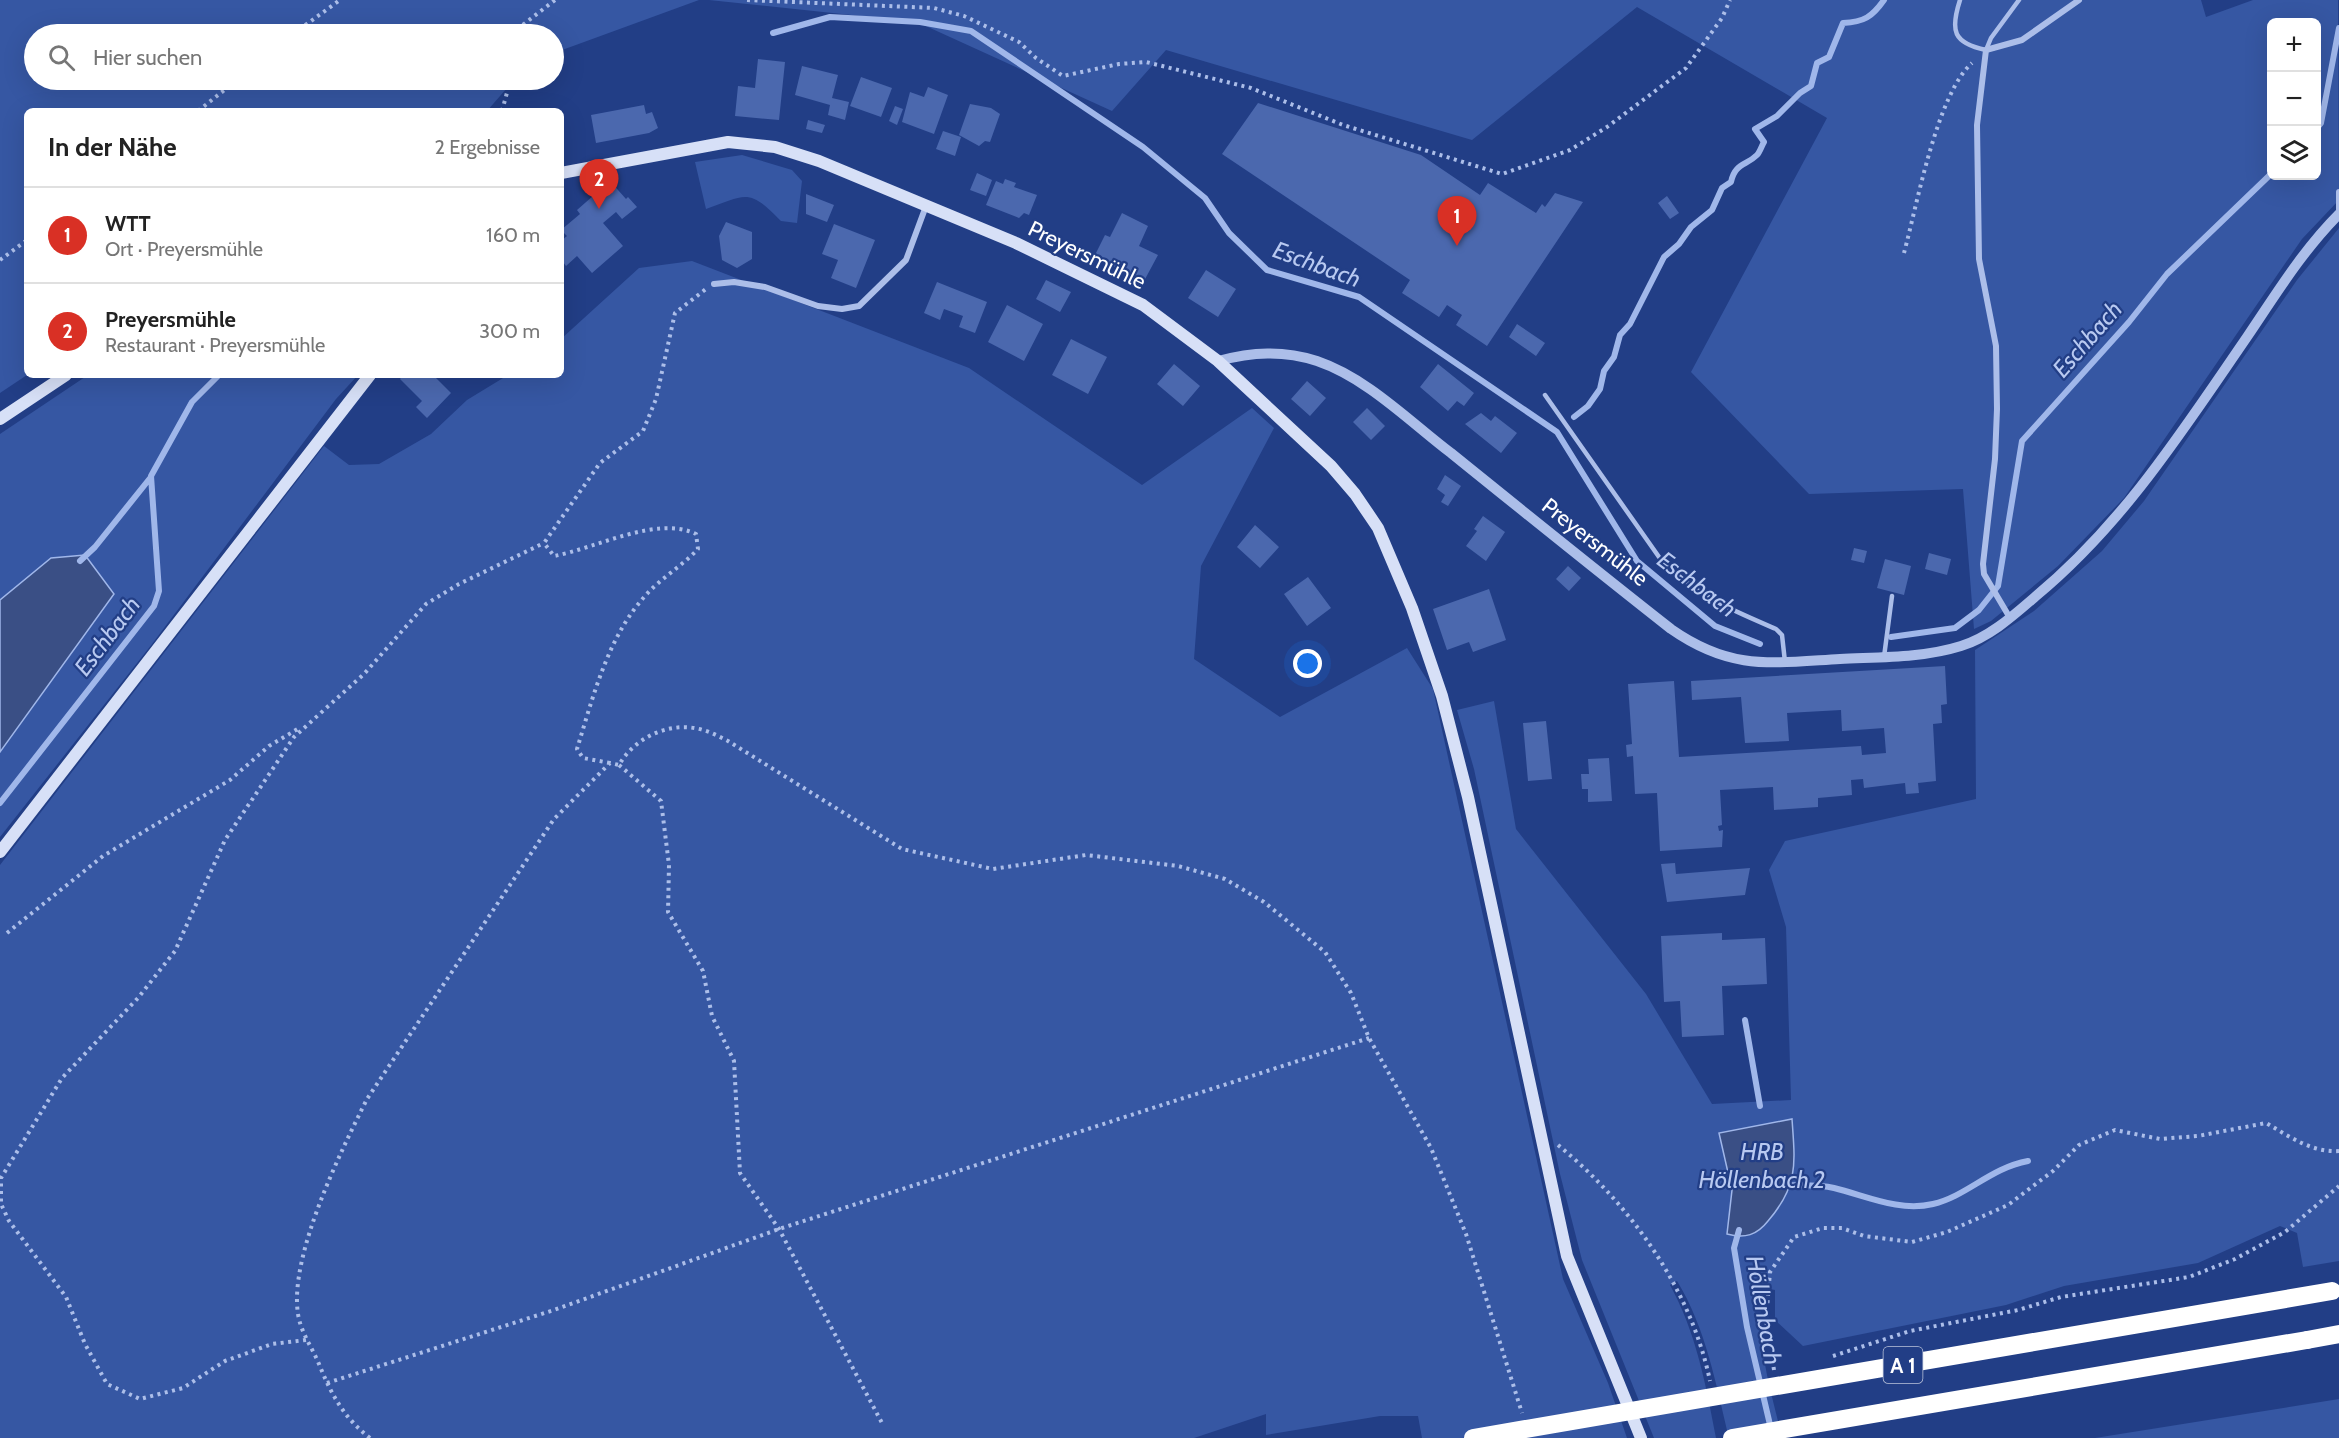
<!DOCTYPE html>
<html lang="de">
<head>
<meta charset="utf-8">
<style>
  :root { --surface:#fff; --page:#f6f6f6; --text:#222; --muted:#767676; --line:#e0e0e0; --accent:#d93025 }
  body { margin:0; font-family:Cabin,sans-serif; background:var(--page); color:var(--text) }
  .controls { position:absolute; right:18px; top:18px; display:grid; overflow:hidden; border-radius:9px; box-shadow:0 6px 24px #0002 }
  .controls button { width:54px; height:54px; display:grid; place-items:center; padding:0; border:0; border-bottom:2px solid var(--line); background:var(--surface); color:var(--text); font:30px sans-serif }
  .you { position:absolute; left:1308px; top:664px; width:21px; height:21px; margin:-15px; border:4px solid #fff; border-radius:50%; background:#1a73e8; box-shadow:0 0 0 9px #1a73e833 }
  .badge { display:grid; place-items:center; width:39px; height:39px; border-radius:50%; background:var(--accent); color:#fff; font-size:20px; font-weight:700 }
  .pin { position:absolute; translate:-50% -50px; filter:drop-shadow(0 2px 3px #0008) }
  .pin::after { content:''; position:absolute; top:32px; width:21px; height:18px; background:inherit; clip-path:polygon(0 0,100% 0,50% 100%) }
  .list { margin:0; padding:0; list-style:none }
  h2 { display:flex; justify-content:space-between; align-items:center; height:78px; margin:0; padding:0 24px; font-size:26px }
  h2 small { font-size:20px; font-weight:400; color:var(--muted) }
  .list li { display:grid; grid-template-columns:39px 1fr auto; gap:18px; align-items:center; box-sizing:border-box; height:96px; padding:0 24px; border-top:2px solid var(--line) }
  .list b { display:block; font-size:22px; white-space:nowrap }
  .list p { margin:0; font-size:20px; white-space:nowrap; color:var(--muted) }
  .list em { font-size:20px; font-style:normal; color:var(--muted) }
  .icon { flex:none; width:33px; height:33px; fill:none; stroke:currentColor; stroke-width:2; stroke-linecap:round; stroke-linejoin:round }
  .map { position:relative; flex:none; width:2339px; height:1438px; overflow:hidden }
  .search { position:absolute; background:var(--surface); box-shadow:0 6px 24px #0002; left:24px; top:24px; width:540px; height:66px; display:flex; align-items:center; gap:15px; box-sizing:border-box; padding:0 21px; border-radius:33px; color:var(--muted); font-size:22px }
  .panel { position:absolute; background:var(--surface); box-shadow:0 6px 24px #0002; left:24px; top:108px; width:540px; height:270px; border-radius:9px }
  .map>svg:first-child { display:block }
  .green { fill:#3657a3; fill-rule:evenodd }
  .water { fill:#3a4f85; stroke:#a0b7ea; stroke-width:1.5 }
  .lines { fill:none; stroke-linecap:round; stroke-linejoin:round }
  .stream { stroke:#a0b7ea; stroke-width:6 }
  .building { fill:#4b68ae }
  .path { stroke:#acbee9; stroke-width:4; stroke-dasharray:3 4.5; stroke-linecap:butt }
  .service { stroke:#acbee9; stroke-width:4.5 }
  .minor { stroke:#acbee9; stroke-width:6 }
  .tertiary { stroke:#acbee9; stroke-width:10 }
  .secondary { stroke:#d7e0f7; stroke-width:12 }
  .motorway { stroke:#fff; stroke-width:18 }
  .motorway-bridge { stroke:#fff; stroke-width:18 }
  .labels { text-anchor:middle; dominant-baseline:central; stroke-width:4.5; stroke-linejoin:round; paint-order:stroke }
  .shield { fill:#223e86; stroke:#bdc5db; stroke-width:1.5 }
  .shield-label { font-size:21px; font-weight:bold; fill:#fff }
  .street-label { font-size:22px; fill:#fff; stroke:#223e86 }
  .water-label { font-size:24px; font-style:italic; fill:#b8c9f1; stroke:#223e86 }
</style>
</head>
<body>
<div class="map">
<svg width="2339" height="1438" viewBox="0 0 2339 1438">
  <rect width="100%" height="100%" fill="#223e86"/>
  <path class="green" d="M0 0H699L554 53V34H34V80H514L487 111H27V375L0 393Z
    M709 0H2201L2206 17 2253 0H2338L2339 200 2302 239 2124 498 2058 566 1991 621 1974 629 1963 489 1809 494 1691 372 1827 118 1637 7 1472 140 1166 50 1112 111 917 22ZM2272 22H2316V176H2272Z
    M742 155 792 170 802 181 797 223 781 221C749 188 747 194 706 209L695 162Z
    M2339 228V1261L2303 1267 2297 1233 2280 1226 2198 1263 2064 1286 2006 1305 1803 1346 1775 1320V1290L1764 1288C1753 1338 1771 1389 1782 1438H1729C1716 1385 1706 1328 1677 1281L1670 1285C1696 1332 1706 1385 1716 1438H1654L1582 1260 1560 1174 1474 769 1457 710 1494 701 1516 829 1646 994 1712 1104 1791 1100 1786 927 1769 870 1785 841 1976 799 1975 650 2034 611 2102 551 2144 501 2297 280Z
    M692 261 969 368 1142 485 1252 408 1274 428 1201 566 1194 659 1280 717 1407 648 1433 689 1563 1279 1608 1383 1627 1438H1422L1418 1416H1380L1266 1435V1414L1194 1438H0V865L324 446 349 465 379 464 431 434 467 400 508 375H561V339L639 268Z
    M88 375H358L336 399 152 644 0 837V752L43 693 51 558 0 600V434Z
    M2339 1399V1438H2095Z"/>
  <path class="water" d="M85 555 114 594 0 752V600L51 558Z
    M1792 1119C1795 1163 1799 1185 1768 1221 1757 1235 1745 1239 1727 1234L1732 1190 1719 1133Z"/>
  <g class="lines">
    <path class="stream" d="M773 33 830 17 920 22 971 31 1143 147 1205 198 1229 233 1267 270 1359 297 1557 432 1637 561 1715 626 1760 644
      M2316 129 2321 123 2339 28
      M1574 417 1588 406 1600 389 1604 371 1614 357 1620 335 1630 324 1664 257 1679 244 1691 227 1712 210 1722 188 1731 182C1735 163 1746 166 1757 155 1760 152 1762 145 1764 142L1755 129 1777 116 1800 93 1811 86 1817 63 1829 57 1843 23C1864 22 1872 17 1884 0
      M80 561 95 547 151 477
      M1891 637 1955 628 1979 610 1998 586 2022 441 2129 322 2167 274 2272 173
      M0 803 154 606 159 591 151 476 192 402 219 375
      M1745 1020 1760 1106
      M1784 1185C1801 1186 1817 1184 1834 1188 1867 1196 1899 1212 1933 1204 1967 1196 1990 1168 2028 1161
      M1739 1230 1734 1248 1747 1327 1771 1429"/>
  </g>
  <path class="building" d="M758 59 785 62 779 120 735 116 738 86 755 88Z
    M802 66 838 75 832 98 849 102 845 120 828 115 830 105 795 95Z
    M861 77 892 88 881 117 850 106Z
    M928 87 948 95 934 134 902 122 910 92 924 97Z
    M1258 103 1421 155 1480 195 1488 183 1536 213 1542 204 1545 207 1555 193 1583 202 1487 346 1456 325 1462 315 1447 305 1439 317 1402 293 1410 280 1222 154Z
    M970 104 991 108 1000 114 990 142 985 141 979 146 959 135Z
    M644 105 646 114 652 112 658 128 649 133 596 143 591 115Z
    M895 106 903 109 897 125 889 121Z
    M808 120 825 125 822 133 806 129Z
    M943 131 961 137 955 156 936 149Z
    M977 173 992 180 986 196 970 190Z
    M1005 179 1016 183 1014 187 1037 195 1029 215 1024 213 1019 218 986 205 996 181 1003 184Z
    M610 181 626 199 628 197 637 207 622 219 616 212 603 223 623 246 592 273 577 256 566 266 563 262 561 263V241L567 236 561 230 580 214 577 210Z
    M806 194 834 205 827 222 806 214Z
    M1667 196 1679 213 1670 219 1658 203Z
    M1122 213 1148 226 1139 246 1158 255 1144 281 1094 257 1105 235 1110 237Z
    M726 222 752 232V259L737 268 722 260 719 236Z
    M834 224 875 240 856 288 831 278 838 260 822 254Z
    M1206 270 1236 289 1218 317 1188 298Z
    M1046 280 1071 292 1060 312 1036 299Z
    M937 282 987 302 975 333 959 327 963 316 944 309 940 320 924 313Z
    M1007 305 1043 324 1024 361 988 342Z
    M1517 324 1545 343 1536 356 1509 337Z
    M1071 339 1107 357 1088 394 1052 375Z
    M1174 364 1200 386 1183 406 1157 384Z
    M1438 364 1474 393 1464 406 1457 401 1448 411 1420 387Z
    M403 375H433L451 393 427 418 416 407 422 401 400 379Z
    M1307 381 1326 398 1310 416 1291 399Z
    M1367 408 1385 426 1371 440 1353 422Z
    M1481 413 1491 421 1495 416 1517 433 1501 453 1465 424Z
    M1445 475 1461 486 1448 506 1441 502 1445 495 1437 489Z
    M1483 516 1505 532 1486 561 1466 546 1477 531 1474 529Z
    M1255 525 1279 547 1260 568 1237 547Z
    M1854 548 1867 551 1864 563 1851 560Z
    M1929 553 1951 559 1947 575 1925 569Z
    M1885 559 1911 566 1904 595 1877 588Z
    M1568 566 1581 578 1569 591 1556 579Z
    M1308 577 1331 608 1307 626 1284 594Z
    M1489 589 1506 640 1473 652 1469 642 1447 650 1433 609Z
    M1945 666 1947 704 1941 705 1942 723 1933 724 1936 781 1918 783 1919 793 1906 794 1905 783 1864 788 1863 779 1851 780 1852 795 1818 798V807L1774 810 1773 787 1720 790 1722 825 1718 826 1719 831 1723 830 1722 847 1660 851 1657 793 1635 794 1633 756 1627 757 1626 745 1632 744 1628 684 1674 681 1679 757 1861 746 1862 755 1886 753 1884 728 1842 731 1841 710 1787 713 1789 741 1745 743 1741 697 1692 700 1691 681Z
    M1546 721 1552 779 1528 781 1523 723Z
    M1609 758 1612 801 1588 802V789H1582L1581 774H1589L1588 759Z
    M1675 863 1676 874 1750 868 1745 895 1667 902 1661 864Z
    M1722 933V940L1765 938 1767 984 1722 986 1724 1035 1682 1037 1680 1001 1664 1002 1661 936Z"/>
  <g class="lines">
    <path class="path" d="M747 0 934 8 964 16 1019 42 1036 58 1063 76 1119 64 1146 62 1251 88 1343 125 1502 174 1570 150 1607 127 1686 68 1722 18 1730 0
      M293 34 340 0
      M511 34 555 0
      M198 111 237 80
      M502 111 508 89 507 80
      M1904 253C1917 205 1937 94 1972 63
      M0 260 27 240
      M610 763 583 758 577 749C593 697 608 636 646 595 661 578 682 566 698 549L696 534C657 515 597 548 554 556L544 543 600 463 643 431 656 399 675 313 706 289
      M619 765 661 801 669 865 668 912 703 971 712 1016 734 1061 740 1173 779 1229 882 1423
      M7 933 103 856 230 780 269 746 301 727
      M1558 1145C1630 1204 1691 1289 1710 1381
      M306 1340 272 1344 225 1361 183 1388 140 1399 107 1384 85 1344 66 1297 9 1221 1 1204V1178L62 1078 138 998 175 951 225 840 294 737 364 674 426 604 459 584 544 543
      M1833 1356 1910 1331 2018 1310 2061 1297 2189 1277 2235 1259 2285 1232 2339 1186
      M1774 1370 1766 1320 1770 1272 1794 1237 1823 1228H1842L1864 1236 1912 1242 1947 1232 2008 1205 2053 1171 2079 1145 2115 1130 2160 1139 2198 1136 2266 1123C2289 1136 2312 1153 2339 1151
      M327 1383 554 1310 779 1229 1369 1038
      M370 1438C344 1418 331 1394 319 1364 312 1347 301 1333 298 1314 289 1256 341 1151 367 1099L554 819 610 763 619 765C634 738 670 720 703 730 711 732 720 737 728 741L902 849 993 869 1086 855 1178 866 1225 879 1264 902 1325 952 1351 993 1369 1038 1431 1148 1466 1234 1522 1413"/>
    <path class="service" d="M1960 0C1950 31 1953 43 1986 50L1991 38 2019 0
      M1545 395 1659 557C1694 595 1729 609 1776 629L1782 635 1785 662
      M1884 657 1892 596"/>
    <path class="minor" d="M2339 192V211
      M714 284 734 282 765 287 818 306 842 309 859 306 906 260 926 206
      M2010 618 1984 574 1983 564 1995 459 1997 409 1996 346 1979 259 1977 125 1986 50 2022 40 2079 0"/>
    <path class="tertiary" d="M1218 361C1252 352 1283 350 1317 361 1367 378 1409 421 1451 453 1524 512 1597 571 1671 629 1731 671 1771 663 1840 659 1880 657 1923 658 1961 646 1990 637 2014 615 2036 596 2124 523 2183 430 2247 337 2276 294 2303 250 2339 214"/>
    <path class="secondary" d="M561 173 728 142 775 147 819 161 1016 243 1143 305 1218 361 1331 466 1355 494 1378 528 1412 608 1442 696 1468 797 1567 1256 1641 1438
      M0 419 66 375
      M0 852 370 375"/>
    <path class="motorway" d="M2307 1340 2339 1334"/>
    <path class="motorway-bridge" d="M1473 1438 2332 1291
      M1732 1438 2307 1340"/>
  </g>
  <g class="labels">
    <rect class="shield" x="1883.5" y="1347" width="39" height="36" rx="4.5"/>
    <g class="shield-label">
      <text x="1903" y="1365">A 1</text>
    </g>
    <g class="street-label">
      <text transform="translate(1087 255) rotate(26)">Preyersmühle</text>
      <text transform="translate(1595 542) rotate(38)">Preyersmühle</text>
    </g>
    <g class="water-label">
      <text transform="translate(1317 264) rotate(20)">Eschbach</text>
      <text transform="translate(2087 339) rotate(-49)">Eschbach</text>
      <text transform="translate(1697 584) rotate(37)">Eschbach</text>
      <text transform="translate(107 636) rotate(-53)">Eschbach</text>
      <text x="1762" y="1151">HRB<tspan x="1762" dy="28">Höllenbach 2</tspan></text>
      <text transform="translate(1764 1310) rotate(80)">Höllenbach</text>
    </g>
  </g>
</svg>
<div class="controls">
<button>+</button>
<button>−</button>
<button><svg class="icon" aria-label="layers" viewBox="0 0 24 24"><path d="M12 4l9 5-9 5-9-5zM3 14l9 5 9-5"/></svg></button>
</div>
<div class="you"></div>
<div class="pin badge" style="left:1457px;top:246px">1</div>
<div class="pin badge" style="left:599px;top:209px">2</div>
<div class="search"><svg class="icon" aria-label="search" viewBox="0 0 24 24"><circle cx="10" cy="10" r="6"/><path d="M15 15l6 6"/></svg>Hier suchen</div>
<section class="panel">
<h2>In der Nähe<small>2 Ergebnisse</small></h2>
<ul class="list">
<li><span class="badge">1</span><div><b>WTT</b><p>Ort · Preyersmühle</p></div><em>160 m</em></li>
<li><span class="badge">2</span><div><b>Preyersmühle</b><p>Restaurant · Preyersmühle</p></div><em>300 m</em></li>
</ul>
</section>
</div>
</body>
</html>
